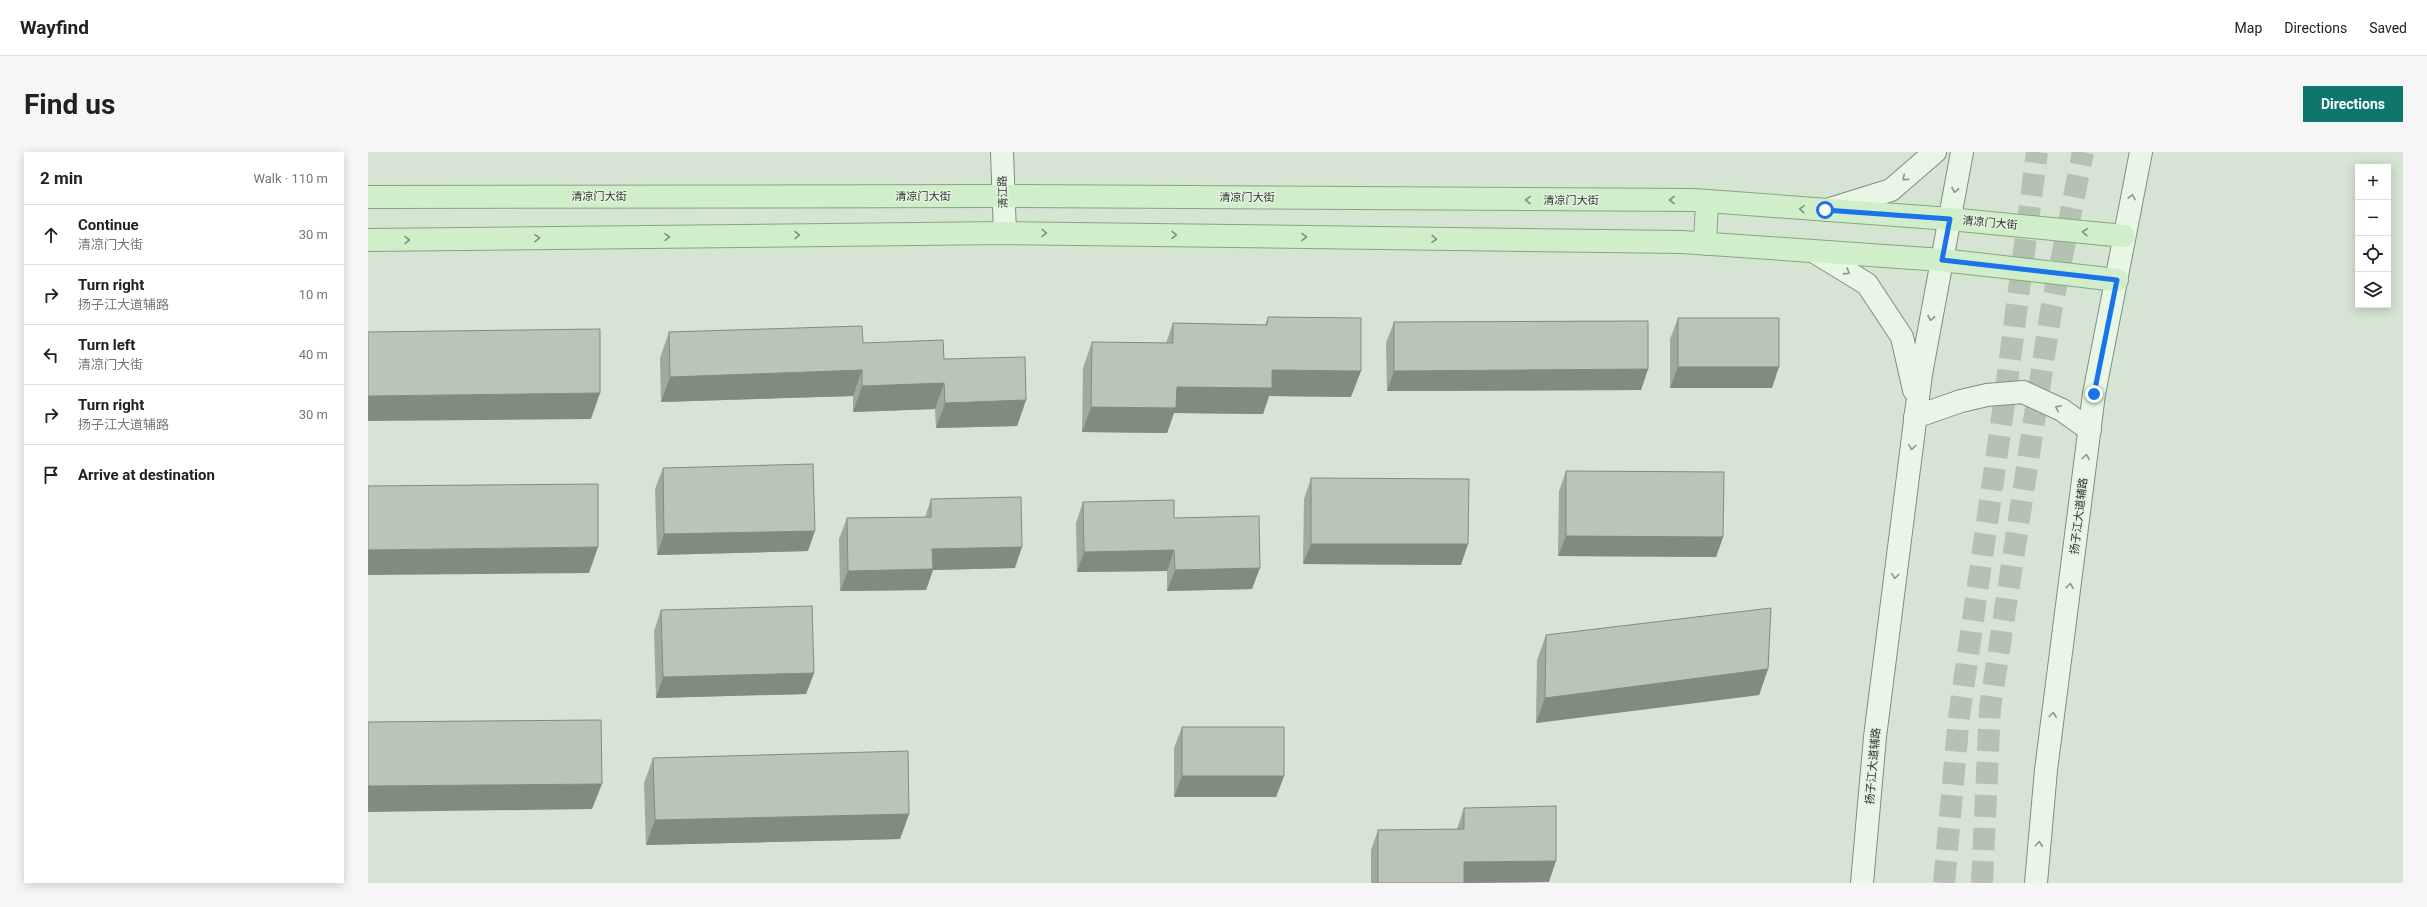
<!DOCTYPE html>
<html lang="en">
<head>
<meta charset="utf-8">
<style>
  :root { --surface:#fff; --page:#f6f6f6; --text:#202124; --muted:#757577; --line:#e0e0e0; --accent:#0f766e }
  body { margin:0; font-family:Roboto,"Noto Sans SC",sans-serif; background:var(--page); color:var(--text) }
  .controls { position:absolute; right:12px; top:12px; display:grid; overflow:hidden; border-radius:0px; box-shadow:0 2px 10px #0003 }
  .controls button { width:36px; height:36px; display:grid; place-items:center; padding:0; border:0; border-bottom:1px solid var(--line); background:var(--surface); color:var(--text); font:20px sans-serif }
  .stop { position:absolute; width:12px; height:12px; margin:-9px; border:3px solid #1a73e8; border-radius:50%; background:#fff }
  .stop.end { background:#1a73e8; border-color:#fff; box-shadow:0 1px 4px #0008 }
  .list { margin:0; padding:0; list-style:none }
  h2 { display:flex; justify-content:space-between; align-items:center; height:52px; margin:0; padding:0 16px; font-size:17px }
  h2 small { font-size:13px; font-weight:400; color:var(--muted) }
  .list li { display:grid; grid-template-columns:26px 1fr auto; gap:12px; align-items:center; box-sizing:border-box; height:60px; padding:0 16px; border-top:1px solid var(--line) }
  .list b { display:block; font-size:15px; white-space:nowrap }
  .list p { margin:0; font-size:13px; white-space:nowrap; color:var(--muted) }
  .list em { font-size:13px; font-style:normal; color:var(--muted) }
  .icon { flex:none; width:22px; height:22px; fill:none; stroke:currentColor; stroke-width:2; stroke-linecap:round; stroke-linejoin:round }
  .map { position:relative; flex:none; width:2035px; height:731px; overflow:hidden; border-radius:0px }
  header { display:flex; align-items:center; gap:24px; box-sizing:border-box; height:56px; padding:0 20px; background:var(--surface); border-bottom:1px solid var(--line) }
  header strong { font-size:19px }
  nav { display:flex; gap:22px; margin-inline-start:auto; font-size:14px }
  .intro { display:flex; align-items:center; justify-content:space-between; box-sizing:border-box; height:96px; padding:0 24px }
  h1 { margin:0; font-size:28px }
  .button { padding:10px 18px; border-radius:0px; background:var(--accent); color:#fff; font-size:14px; font-weight:700 }
  main { display:flex; gap:24px; padding:0 24px }
  aside { flex:1; background:var(--surface); border-radius:0px; box-shadow:0 2px 10px #0003 }
  .map>svg:first-child { display:block }
  .lines { fill:none; stroke-linecap:round; stroke-linejoin:round }
  .highway-tunnel { stroke:#b5c1b2; stroke-width:22; stroke-dasharray:22 11; stroke-linecap:butt }
  .secondary-casing { stroke:#818d7e; stroke-width:24 }
  .primary-casing { stroke:#85a67d; stroke-width:24 }
  .secondary { stroke:#e8f7e5; stroke-width:22 }
  .primary { stroke:#d1eecb; stroke-width:22 }
  .wall { fill:#9faa9d }
  .shaded-wall { fill:#828b7f }
  .building { fill:#b9c6b6; stroke:#828b7f }
  .oneway { stroke:#8c968a }
  .oneway2 { stroke:#80917c }
  .route { stroke:#1a73e8; stroke-width:5 }
  .labels { text-anchor:middle; dominant-baseline:central; stroke-width:3; stroke-linejoin:round; paint-order:stroke }
  .street-label { font-size:11px; fill:#2f342e; stroke:#e3f1e0 }
</style>
</head>
<body>
<header>
<strong>Wayfind</strong>
<nav><a>Map</a><a>Directions</a><a>Saved</a></nav>
</header>
<div class="intro"><h1>Find us</h1><a class="button">Directions</a></div>
<main>
<aside>
<h2>2 min<small>Walk · 110 m</small></h2>
<ul class="list">
<li><svg class="icon" aria-label="ahead" viewBox="0 0 24 24"><path d="M12 20V5M6 11l6-6 6 6"/></svg><div><b>Continue</b><p>清凉门大街</p></div><em>30 m</em></li>
<li><svg class="icon" aria-label="right" viewBox="0 0 24 24"><path d="M7 20v-9h11M14 6l5 5-5 5"/></svg><div><b>Turn right</b><p>扬子江大道辅路</p></div><em>10 m</em></li>
<li><svg class="icon" aria-label="left" viewBox="0 0 24 24"><path d="M17 20v-9H6M10 6l-5 5 5 5"/></svg><div><b>Turn left</b><p>清凉门大街</p></div><em>40 m</em></li>
<li><svg class="icon" aria-label="right" viewBox="0 0 24 24"><path d="M7 20v-9h11M14 6l5 5-5 5"/></svg><div><b>Turn right</b><p>扬子江大道辅路</p></div><em>30 m</em></li>
<li><svg class="icon" aria-label="arrive" viewBox="0 0 24 24"><path d="M6 21V4h12l-3 4 3 4H6"/></svg><div><b>Arrive at destination</b></div></li>
</ul>
</aside>
<div class="map">
<svg width="2035" height="731" viewBox="0 0 2035 731">
  <rect width="100%" height="100%" fill="#d6e4d3"/>
  <g class="lines">
    <path class="highway-tunnel" d="M1576 731 1591 565 1637 245 1669 0
      M1614 731 1622 556 1683 159 1715 0"/>
    <g class="secondary-casing">
      <path id="secondary" d="M634 0 637 81
        M1459 58 1523 38 1567 0
        M1445 99 1499 132 1534 185 1546 238
        M1547 265 1593 249 1619 243 1655 240 1694 258 1722 278
        M1494 731 1507 585 1553 222 1594 0
        M1668 731 1678 618 1726 242 1773 0"/>
    </g>
    <g class="primary-casing">
      <path id="primary" d="M0 45 635 44 1326 48 1582 67 1756 84
        M0 88 637 81 1314 90 1574 108 1749 128
        M1337 92 1339 50"/>
    </g>
    <use href="#secondary" class="secondary"/>
    <use href="#primary" class="primary"/>
  </g>
  <path class="wall" d="M900 165 983 245 901 244 895 262 806 261 799 281 714 280 715 216 724 190 798 191 805 171 897 173Z
    M1310 166 1404 236H1302V187Z
    M1026 170 1280 217 1273 238 1019 239 1018 191Z
    M301 180 495 191 576 207 658 248 649 274 568 276 567 257 485 260V244L293 250 292 206Z
    M295 316 440 399 289 403 287 337Z
    M1198 319 1355 385 1348 405 1190 404 1191 339Z
    M943 326 1093 413 935 412 936 347Z
    M563 347 647 416 565 418 558 438 472 439 471 387 479 366 557 365Z
    M715 350 806 366 884 437 799 439V419L709 420 708 371Z
    M293 458 446 521 438 542 288 546 286 479Z
    M1178 483 1400 517 1391 543 1168 571 1169 508Z
    M814 575 916 624 908 645H806V596Z
    M285 606 541 662 532 687 278 693 276 631Z
    M1096 656 1181 730 1096 731H1003V698L1010 678 1089 677Z"/>
  <path class="shaded-wall" d="M1310 215H1411L1404 236H1302Z
    M1280 217 1273 238 1019 239 1026 219Z
    M494 218 485 244 293 250 302 225Z
    M904 218 993 219 983 245 901 244 895 262 806 261 799 281 714 280 723 255 809 235Z
    M576 231 567 257 485 260 494 234Z
    M232 241 223 267 0 269V244Z
    M658 248 649 274 568 276 577 251Z
    M447 379 440 399 289 403 296 382Z
    M1198 384 1355 385 1348 405 1190 404Z
    M943 392H1100L1093 413 935 412Z
    M230 395 221 421 0 423V398Z
    M654 395 647 416 565 418 558 438 472 439 480 419 564 397Z
    M806 398 799 419 709 420 716 400Z
    M892 416 884 437 799 439 807 418Z
    M1400 517 1391 543 1168 571 1177 546Z
    M446 521 438 542 288 546 295 525Z
    M814 624H916L908 645H806Z
    M234 632 224 657 0 660V634Z
    M541 662 532 687 278 693 287 668Z
    M1188 709 1181 730 1088 731 1096 710Z"/>
  <path class="building" d="M900 165 993 166V219L904 218V236L809 235 808 256 723 255 724 190 805 191V171L899 173Z
    M1310 166H1411V215H1310Z
    M1280 169V217L1026 219V170Z
    M494 174 495 191 575 188 576 207 657 205 658 248 577 251 576 231 494 234V218L302 225 301 180Z
    M232 177V241L0 244V180Z
    M445 312 447 379 296 382 295 316Z
    M1198 319 1356 320 1355 385 1198 384Z
    M943 326 1101 327 1100 392H943Z
    M230 332V395L0 398V334Z
    M653 345 654 395 564 397 565 417 480 419 479 366 563 365V347Z
    M806 348V366L891 364 892 416 807 418 806 398 716 400 715 350Z
    M444 454 446 521 295 525 293 458Z
    M1403 456 1400 517 1177 546 1178 483Z
    M233 568 234 632 0 634V570Z
    M814 575H916V624H814Z
    M540 599 541 662 287 668 285 606Z
    M1188 654V709L1096 710V731H1010V678L1096 677V656Z"/>
  <defs><path id="oneway-chevron" d="M-2-3.5L2.5 0L-2 3.5" fill="none" stroke-width="1.6" stroke-linecap="round" stroke-linejoin="round"/></defs>
  <g class="oneway">
    <use href="#oneway-chevron" transform="translate(1537 26) rotate(140)"/>
    <use href="#oneway-chevron" transform="translate(1587 38) rotate(101)"/>
    <use href="#oneway-chevron" transform="translate(1764 45) rotate(-78)"/>
    <use href="#oneway-chevron" transform="translate(1479 120) rotate(32)"/>
    <use href="#oneway-chevron" transform="translate(1563 166) rotate(101)"/>
    <use href="#oneway-chevron" transform="translate(1690 256) rotate(-154)"/>
    <use href="#oneway-chevron" transform="translate(1544 295) rotate(97)"/>
    <use href="#oneway-chevron" transform="translate(1718 305) rotate(-83)"/>
    <use href="#oneway-chevron" transform="translate(1527 424) rotate(97)"/>
    <use href="#oneway-chevron" transform="translate(1702 434) rotate(-83)"/>
    <use href="#oneway-chevron" transform="translate(1685 563) rotate(-83)"/>
    <use href="#oneway-chevron" transform="translate(1671 692) rotate(-85)"/>
  </g>
  <g class="oneway2">
    <use href="#oneway-chevron" transform="translate(1160 48) rotate(-179)"/>
    <use href="#oneway-chevron" transform="translate(1304 48) rotate(-180)"/>
    <use href="#oneway-chevron" transform="translate(1434 57) rotate(-176)"/>
    <use href="#oneway-chevron" transform="translate(1717 80) rotate(-175)"/>
    <use href="#oneway-chevron" transform="translate(676 81) rotate(1)"/>
    <use href="#oneway-chevron" transform="translate(429 83) rotate(-1)"/>
    <use href="#oneway-chevron" transform="translate(806 83) rotate(1)"/>
    <use href="#oneway-chevron" transform="translate(299 85) rotate(-1)"/>
    <use href="#oneway-chevron" transform="translate(936 85) rotate(1)"/>
    <use href="#oneway-chevron" transform="translate(169 86) rotate(-1)"/>
    <use href="#oneway-chevron" transform="translate(1066 87) rotate(1)"/>
    <use href="#oneway-chevron" transform="translate(39 88) rotate(-1)"/>
  </g>
  <g class="lines">
    <path class="route" d="M1457 58 1582 67 1574 108 1749 128 1726 242"/>
  </g>
  <g class="labels">
    <g class="street-label">
      <text transform="translate(635 40) rotate(-92)">清江路</text>
      <text x="231" y="44">清凉门大街</text>
      <text x="555" y="44">清凉门大街</text>
      <text x="879" y="45">清凉门大街</text>
      <text x="1203" y="48">清凉门大街</text>
      <text transform="translate(1622 71) rotate(5)">清凉门大街</text>
      <text transform="translate(1711 364) rotate(-83)">扬子江大道辅路</text>
      <text transform="translate(1505 614) rotate(-85)">扬子江大道辅路</text>
    </g>
  </g>
</svg>
<div class="controls">
<button>+</button>
<button>−</button>
<button><svg class="icon" aria-label="locate" viewBox="0 0 24 24"><circle cx="12" cy="12" r="6"/><path d="M12 2v4M12 18v4M2 12h4M18 12h4"/></svg></button>
<button><svg class="icon" aria-label="layers" viewBox="0 0 24 24"><path d="M12 4l9 5-9 5-9-5zM3 14l9 5 9-5"/></svg></button>
</div>
<div class="stop" style="left:1457px;top:58px"></div>
<div class="stop end" style="left:1726px;top:242px"></div>
</div>
</main>
</body>
</html>
